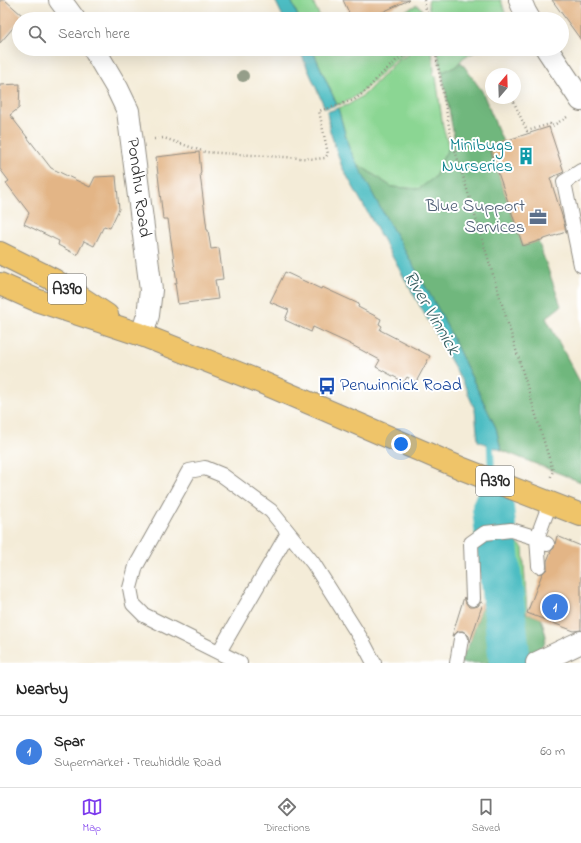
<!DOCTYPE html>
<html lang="en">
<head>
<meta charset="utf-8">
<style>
  :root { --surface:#fff; --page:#f6f6f6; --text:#222; --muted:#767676; --line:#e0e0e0; --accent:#7c3aed }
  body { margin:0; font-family:"Indie Flower",sans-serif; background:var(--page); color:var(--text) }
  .compass { position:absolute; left:485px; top:68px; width:36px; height:36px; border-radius:50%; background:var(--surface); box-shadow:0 4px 16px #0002; rotate:19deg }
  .you { position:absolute; left:401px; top:444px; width:14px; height:14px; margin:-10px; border:3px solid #fff; border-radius:50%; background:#1a73e8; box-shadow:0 0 0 6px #1a73e833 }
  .badge { display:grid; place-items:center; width:26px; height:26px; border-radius:50%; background:var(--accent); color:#fff; font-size:13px; font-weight:700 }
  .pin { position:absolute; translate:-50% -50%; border:2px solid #fff; box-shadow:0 1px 4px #0006 }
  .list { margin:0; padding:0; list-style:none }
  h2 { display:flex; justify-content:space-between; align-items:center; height:52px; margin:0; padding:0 16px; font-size:17px }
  h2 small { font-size:13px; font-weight:400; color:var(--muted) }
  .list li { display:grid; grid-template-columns:26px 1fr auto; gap:12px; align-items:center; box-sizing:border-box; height:72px; padding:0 16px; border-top:1px solid var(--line) }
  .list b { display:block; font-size:15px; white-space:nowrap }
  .list p { margin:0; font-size:13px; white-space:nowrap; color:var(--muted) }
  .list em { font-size:13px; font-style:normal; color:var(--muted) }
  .icon { flex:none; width:22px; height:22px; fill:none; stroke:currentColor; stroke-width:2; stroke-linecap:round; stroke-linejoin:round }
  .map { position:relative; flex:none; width:581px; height:663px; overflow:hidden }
  .search { position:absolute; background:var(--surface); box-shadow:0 4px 16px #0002; left:12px; right:12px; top:12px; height:44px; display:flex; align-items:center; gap:10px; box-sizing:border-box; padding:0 14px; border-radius:22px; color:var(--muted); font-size:15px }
  .sheet { height:124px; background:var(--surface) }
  nav { display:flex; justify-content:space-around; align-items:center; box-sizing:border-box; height:56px; border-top:1px solid var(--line); background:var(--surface); font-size:11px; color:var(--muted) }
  nav a { display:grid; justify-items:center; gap:2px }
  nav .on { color:var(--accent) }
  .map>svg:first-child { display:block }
  .green { fill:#8bd693; stroke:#5b805f }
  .forest { fill:#70b77d; stroke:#4e7154 }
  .water { fill:#4ebdc3; stroke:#3c7477 }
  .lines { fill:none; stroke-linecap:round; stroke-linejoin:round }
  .stream { stroke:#4ebdc3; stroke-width:7 }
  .river { stroke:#4ebdc3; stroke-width:42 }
  .building { fill:#e3b586 }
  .service-casing { stroke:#908c82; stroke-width:16 }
  .minor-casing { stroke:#908c82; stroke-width:24 }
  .trunk-casing { stroke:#908c82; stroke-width:24 }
  .path { stroke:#908c82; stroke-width:2.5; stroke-dasharray:1 3; stroke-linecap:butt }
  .service { stroke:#fff; stroke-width:14 }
  .minor { stroke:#fff; stroke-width:22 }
  .trunk { stroke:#efc469; stroke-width:22 }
  .tree { fill:#959e8a }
  .labels { text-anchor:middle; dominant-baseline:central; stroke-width:4; stroke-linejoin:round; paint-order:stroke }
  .shield { fill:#fff; stroke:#6b6b6b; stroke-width:1 }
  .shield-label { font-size:17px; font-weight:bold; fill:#2b2b2b }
  .culture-label { font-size:18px; fill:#0d838f; stroke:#fff; text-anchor:end }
  .street-label { font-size:18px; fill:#2b2b2b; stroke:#fff }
  .service-label { font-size:18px; fill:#4e5e75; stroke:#fff; text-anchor:end }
  .transit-label { font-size:18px; fill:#164399; stroke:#fff; text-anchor:start }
  .water-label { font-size:19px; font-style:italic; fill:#375e60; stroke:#fff }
</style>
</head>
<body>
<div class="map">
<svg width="581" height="663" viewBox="0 0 581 663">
  <rect width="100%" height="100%" fill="#fff"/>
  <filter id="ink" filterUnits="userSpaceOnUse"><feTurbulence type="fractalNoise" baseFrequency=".025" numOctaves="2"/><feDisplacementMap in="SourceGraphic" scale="8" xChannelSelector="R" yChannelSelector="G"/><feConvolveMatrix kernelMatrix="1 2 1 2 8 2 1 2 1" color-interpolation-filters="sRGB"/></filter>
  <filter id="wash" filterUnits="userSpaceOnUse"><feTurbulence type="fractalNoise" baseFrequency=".012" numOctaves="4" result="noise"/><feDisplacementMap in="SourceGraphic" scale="16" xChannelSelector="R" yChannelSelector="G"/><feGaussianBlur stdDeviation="0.9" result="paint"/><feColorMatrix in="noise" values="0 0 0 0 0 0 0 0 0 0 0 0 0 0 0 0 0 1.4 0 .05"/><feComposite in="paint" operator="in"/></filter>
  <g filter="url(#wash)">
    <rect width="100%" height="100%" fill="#f4ecd8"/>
    <path class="green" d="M291 0H312L321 19H299Z
      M429 0H501L507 19H431L428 3Z
      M417 5 421 8 424 19H388Z
      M312 49H413C405 54 397 58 390 65 373 80 360 99 337 105Z
      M419 49H431L432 51 434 71 433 74 436 77 443 127 449 147 441 162 435 177 419 189 392 187 356 163 349 148 338 108 348 105 365 94 398 60Z
      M437 49H490L477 51 464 57 455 67 442 72Z
      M512 537 523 548 527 613 508 607 500 539Z
      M494 540 497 605 483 603 484 542Z"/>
    <path class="forest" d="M461 62 482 91 503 142 489 147 523 246 538 241 561 306 546 318 581 384V482L501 450 496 428 441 314 377 202 356 163 392 187 419 189 435 177 441 162 449 147 455 142 442 72 455 67Z
      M483 603 497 605 501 663H461V659L470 642Z
      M508 607 541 618 546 636 544 645 519 663H515Z"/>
    <path class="water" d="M275 0H291L299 19H284Z
      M299 49H312L337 105 325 108Z
      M338 108 349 148 377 202 441 314 496 428 501 450 478 441 475 410 465 386 342 167 330 131 327 112Z
      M500 539 515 663H501L496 595 494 540Z"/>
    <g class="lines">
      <path class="stream" d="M490 438 493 508"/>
      <path class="river" d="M493 508 510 663"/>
    </g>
    <g id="blocks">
      <path class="building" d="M0 0H5L23 16 19 19V21L0 43Z
        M343 0H409L367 19H352Z
        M552 0H581V40Z
        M20 84 19 108 10 115 51 168 90 187 95 177 116 176 119 209 110 228 104 226 94 246 84 241 77 255 58 245 59 241 24 224 29 213 6 183 9 181 0 169V85Z
        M549 127 564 172 550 178 563 219 566 232 523 246 489 146Z
        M199 152 201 173 200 174 207 230H208L211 249 219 248 223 279 215 280 218 299 178 304 175 283H177L168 219H163L156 157Z
        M285 272 321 289 322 287 359 304 358 307 381 319 379 324 382 326 380 330 430 356 416 382 407 377 404 382 376 367 380 360 348 343 313 327 311 332 285 320 289 310 270 302Z
        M557 536 581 546V630L574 631 527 613 542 574 547 569V561L551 551 554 548Z
        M464 597 466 603 469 607H474L478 606 481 602 483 603 470 642 469 636 463 631H458L453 636H452Z"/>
    </g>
  </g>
  <g filter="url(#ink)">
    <use href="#blocks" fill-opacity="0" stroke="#908c82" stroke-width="1"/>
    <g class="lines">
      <g class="service-casing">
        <path id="service" d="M581 171 564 182 581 265
          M539 566 537 538 550 503
          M473 599 471 543 485 533 511 530 537 538 547 544
          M219 652 288 533
          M240 663 144 615 133 604 130 588 136 566 189 471 205 468 222 475 271 511 313 563 363 642 374 663
          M457 663 461 639"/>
      </g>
      <g class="minor-casing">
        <g id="minor">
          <path d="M60 0 74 19"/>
          <path d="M520 0 525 12 529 19"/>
          <path id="s1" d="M94 49 117 88 128 111 151 290 148 315 142 335"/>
          <path d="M547 49 581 100"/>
          <path d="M537 663 581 642"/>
        </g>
      </g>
      <g class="trunk-casing">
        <path id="trunk" d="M0 253 54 280 107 315
          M0 284 36 300 142 335 263 383 463 469 581 515"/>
      </g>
      <path class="path" d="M424 0 428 19
        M435 49 451 137 553 471 550 479
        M512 98 527 131 550 124 551 127
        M549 128 567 117
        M154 139 164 138 205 152 315 159 325 158 328 154 319 111 354 100 367 90 379 76 398 59 417 49"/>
      <use href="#service" class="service"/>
      <use href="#minor" class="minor"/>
      <use href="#trunk" class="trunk"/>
    </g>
    <circle class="tree" cx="243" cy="76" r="6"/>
  </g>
  <defs>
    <g id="building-bare" transform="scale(1.38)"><path d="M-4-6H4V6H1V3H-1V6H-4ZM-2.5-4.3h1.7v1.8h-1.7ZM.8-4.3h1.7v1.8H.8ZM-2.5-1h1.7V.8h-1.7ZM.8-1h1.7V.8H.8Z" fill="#0f9aa8" stroke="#fff" stroke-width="2.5" paint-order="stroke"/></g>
    <g id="office-bare" transform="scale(1.38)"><path d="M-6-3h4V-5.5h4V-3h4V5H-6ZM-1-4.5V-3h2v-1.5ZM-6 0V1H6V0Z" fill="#5c6f8a" stroke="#fff" stroke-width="2.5" paint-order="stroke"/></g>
    <g id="bus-bare" transform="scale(1.38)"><path d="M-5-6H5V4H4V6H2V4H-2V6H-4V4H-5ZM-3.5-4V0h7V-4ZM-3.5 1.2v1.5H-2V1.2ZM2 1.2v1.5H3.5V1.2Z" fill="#1a4fb4" stroke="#fff" stroke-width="2.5" paint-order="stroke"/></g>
  </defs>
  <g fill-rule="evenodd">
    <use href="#building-bare" x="526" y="156"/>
    <use href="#office-bare" x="538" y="217"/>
    <use href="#bus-bare" x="327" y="386"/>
  </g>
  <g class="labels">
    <g class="shield">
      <rect x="48" y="274" width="38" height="30" rx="3"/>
      <rect x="476" y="466" width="38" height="30" rx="3"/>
    </g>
    <g class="shield-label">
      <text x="67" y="289">A390</text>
      <text x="495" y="481">A390</text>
    </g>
    <g class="culture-label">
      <text x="513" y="146">Minibugs<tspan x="513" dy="21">Nurseries</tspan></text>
    </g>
    <g class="street-label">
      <text stroke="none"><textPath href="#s1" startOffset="148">Pondhu Road</textPath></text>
    </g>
    <g class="service-label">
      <text x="525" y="207">Blue Support<tspan x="525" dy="21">Services</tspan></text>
    </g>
    <g class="transit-label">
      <text x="340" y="386">Penwinnick Road</text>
    </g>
    <g class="water-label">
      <text transform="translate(431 313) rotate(60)">River Vinnick</text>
    </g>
  </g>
</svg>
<svg class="compass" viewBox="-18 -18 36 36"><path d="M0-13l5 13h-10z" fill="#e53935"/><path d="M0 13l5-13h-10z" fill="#767676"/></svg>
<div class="you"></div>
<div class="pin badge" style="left:555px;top:607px;background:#3f7fe0">1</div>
<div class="search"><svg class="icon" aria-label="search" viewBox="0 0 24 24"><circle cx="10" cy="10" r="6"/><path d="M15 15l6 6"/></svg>Search here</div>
</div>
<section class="sheet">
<h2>Nearby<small></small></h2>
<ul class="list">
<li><span class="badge" style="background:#3f7fe0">1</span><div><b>Spar</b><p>Supermarket · Trewhiddle Road</p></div><em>60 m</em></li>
</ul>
</section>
<nav>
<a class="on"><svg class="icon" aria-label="map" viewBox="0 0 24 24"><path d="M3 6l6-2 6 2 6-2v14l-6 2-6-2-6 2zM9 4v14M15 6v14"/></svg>Map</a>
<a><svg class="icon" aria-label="directions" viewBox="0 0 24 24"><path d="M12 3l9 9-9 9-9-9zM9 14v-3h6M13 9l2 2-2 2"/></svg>Directions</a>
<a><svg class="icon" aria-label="saved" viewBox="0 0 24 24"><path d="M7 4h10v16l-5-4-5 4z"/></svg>Saved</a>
</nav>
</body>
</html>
